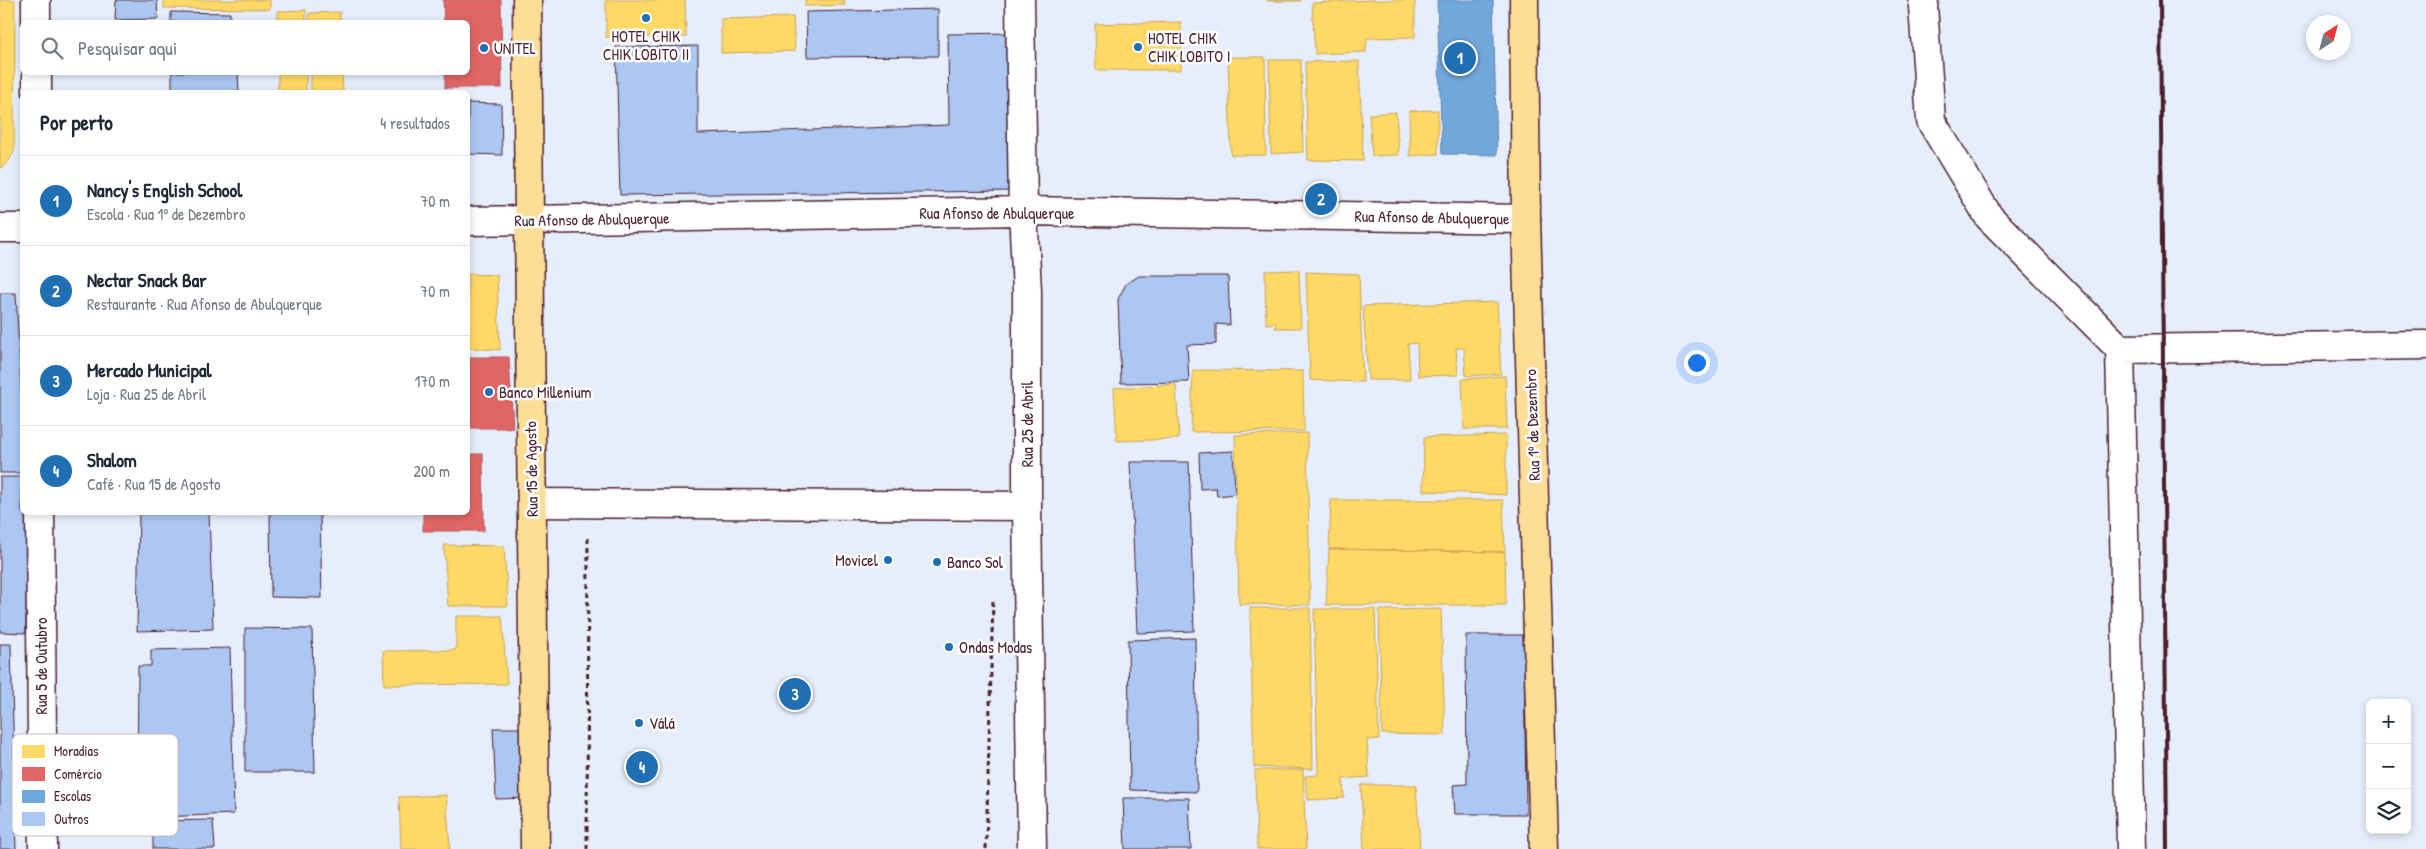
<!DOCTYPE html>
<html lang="pt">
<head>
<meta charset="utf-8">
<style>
  :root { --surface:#fff; --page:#f6f6f7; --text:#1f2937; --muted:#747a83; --line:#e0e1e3; --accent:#1f6fb2 }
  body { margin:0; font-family:"Patrick Hand",sans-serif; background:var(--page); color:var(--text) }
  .controls { position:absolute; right:15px; bottom:15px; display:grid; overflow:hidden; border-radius:8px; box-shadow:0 2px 8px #0003 }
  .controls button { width:45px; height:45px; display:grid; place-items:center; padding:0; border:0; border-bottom:1px solid var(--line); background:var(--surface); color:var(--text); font:25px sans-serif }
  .compass { position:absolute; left:2306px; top:15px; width:45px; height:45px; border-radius:50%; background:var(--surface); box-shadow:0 2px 8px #0003; rotate:36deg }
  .you { position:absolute; left:1696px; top:362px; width:18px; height:18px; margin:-12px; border:4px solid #fff; border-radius:50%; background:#1a73e8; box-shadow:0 0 0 8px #1a73e833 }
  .badge { display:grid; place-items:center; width:32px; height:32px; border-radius:50%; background:var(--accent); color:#fff; font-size:16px; font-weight:700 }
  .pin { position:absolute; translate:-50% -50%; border:2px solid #fff; box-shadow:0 1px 5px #0006 }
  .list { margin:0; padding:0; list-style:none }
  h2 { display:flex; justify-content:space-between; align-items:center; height:65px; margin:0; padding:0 20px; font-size:21px }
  h2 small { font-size:16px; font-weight:400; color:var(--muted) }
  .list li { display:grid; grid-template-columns:32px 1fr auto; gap:15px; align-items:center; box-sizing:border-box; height:90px; padding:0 20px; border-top:1px solid var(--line) }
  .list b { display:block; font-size:19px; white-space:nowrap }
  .list p { margin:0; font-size:16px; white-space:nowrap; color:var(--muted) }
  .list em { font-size:16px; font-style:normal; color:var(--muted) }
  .icon { flex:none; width:28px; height:28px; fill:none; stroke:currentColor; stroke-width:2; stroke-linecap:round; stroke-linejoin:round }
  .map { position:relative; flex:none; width:2426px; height:849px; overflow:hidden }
  .search { position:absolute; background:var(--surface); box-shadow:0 2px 8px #0003; left:20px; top:20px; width:450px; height:55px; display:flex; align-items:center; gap:12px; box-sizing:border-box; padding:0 18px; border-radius:8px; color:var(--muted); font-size:19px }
  .panel { position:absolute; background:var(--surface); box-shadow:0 2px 8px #0003; left:20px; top:90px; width:450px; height:425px; border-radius:8px }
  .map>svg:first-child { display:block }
  .homes { fill:#ffd966; stroke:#c9a154 }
  .shops { fill:#e06666; stroke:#b35154 }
  .schools { fill:#6fa8dc; stroke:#647fa7 }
  .building { fill:#acc7f4; stroke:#4a1f2b }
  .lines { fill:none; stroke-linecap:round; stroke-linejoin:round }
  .minor-casing { stroke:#4a1f2b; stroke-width:31 }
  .major-casing { stroke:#4a1f2b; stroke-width:31 }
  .path { stroke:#4a1f2b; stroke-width:3; stroke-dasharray:5 4; stroke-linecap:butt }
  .minor { stroke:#fff; stroke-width:28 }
  .major { stroke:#fedd96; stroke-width:28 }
  .rail { stroke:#4a1f2b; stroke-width:4 }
  .poi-dot { fill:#1f6fb2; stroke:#fff; stroke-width:2 }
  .labels { text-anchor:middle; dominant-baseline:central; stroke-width:5; stroke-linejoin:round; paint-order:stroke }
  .poi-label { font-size:16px; fill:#4a1f2b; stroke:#fff; text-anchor:start }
  .street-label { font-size:16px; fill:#4a1f2b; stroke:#fff }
  .key { fill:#fff; stroke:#c9bcbf; stroke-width:1 }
  .key-label { font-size:14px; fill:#4a1f2b }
</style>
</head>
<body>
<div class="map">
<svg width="2426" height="849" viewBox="0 0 2426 849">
  <rect width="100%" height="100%" fill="#e6eefc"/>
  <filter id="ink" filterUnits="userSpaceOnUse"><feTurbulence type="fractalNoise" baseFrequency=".02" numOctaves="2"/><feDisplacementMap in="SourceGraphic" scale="10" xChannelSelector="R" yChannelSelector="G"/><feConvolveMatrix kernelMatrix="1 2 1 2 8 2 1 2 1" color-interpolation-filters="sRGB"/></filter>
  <g filter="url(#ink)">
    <path class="homes" d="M0 0H15L14 152 8 162 0 169Z
      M164 0H270V9L164 8Z
      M606 0H685L686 37H606Z
      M805 0H844L845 5 805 6Z
      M1267 0H1301V1H1267Z
      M1369 0H1415V37L1367 38 1366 52 1315 54 1312 3Z
      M306 10V22H278V11Z
      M340 12V22H309V13Z
      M793 17 795 51 721 53V19Z
      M1181 22V70H1096L1095 24Z
      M1228 57H1265L1266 155H1231Z
      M1269 60H1301L1303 152 1271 154Z
      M1359 61 1363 161 1308 160 1305 62Z
      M278 72H306V92H278Z
      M311 72H342L343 92H311Z
      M1438 110V154L1410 156 1409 111Z
      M1396 112 1399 155 1372 156 1369 114Z
      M1299 270 1301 328H1275L1276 323 1266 324 1265 271Z
      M1306 272 1359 274 1363 382 1310 380Z
      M468 274 497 275 500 350 468 348Z
      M1497 302 1501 374 1466 376 1464 348H1456L1458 375 1418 376 1417 343 1408 344 1410 380H1368L1363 306Z
      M1193 370 1303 371 1304 431 1191 432Z
      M1505 376 1507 429H1464L1462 379Z
      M1176 384 1179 439 1117 441 1114 388Z
      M1307 433 1310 605 1239 604 1235 435Z
      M1506 435V495L1423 491 1424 437Z
      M1331 500H1503L1505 552 1329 549Z
      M444 545 504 546 508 606H448Z
      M1329 549 1505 552 1506 605H1326Z
      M1250 608H1310L1313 769 1254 767Z
      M1314 609H1375L1379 739 1367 740 1369 777 1343 779 1344 798 1308 800 1305 776 1318 775Z
      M1441 609 1445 735 1382 734 1379 610Z
      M456 616H502L507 684 384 685 383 651 456 650Z
      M1255 770H1303L1306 849H1257Z
      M1361 785H1416L1420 849H1364Z
      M446 795 450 849H401L399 797Z"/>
    <path class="shops" d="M443 0H501L502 88H445V72H468V22H444Z
      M468 357H509L513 428H468Z
      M468 454H483L484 531H423V512H468Z"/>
    <path class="schools" d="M1437 0H1493L1497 155 1442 154Z"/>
    <path class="building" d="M116 0H157L158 19 115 20Z
      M938 9V56L807 57 806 12Z
      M171 12 230 13V22H171Z
      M1014 33 1016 191 620 195 616 47 698 46V134L949 125 948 34Z
      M172 72H238L239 92H172Z
      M468 103 501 104 502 155 468 154Z
      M1139 276H1228L1230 325 1216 324V344L1187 345 1189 382 1121 383 1118 299 1126 284Z
      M0 293H16L22 406V473H0Z
      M1233 451 1235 494 1217 496 1216 488 1200 489 1199 453Z
      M1130 462H1189L1194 631 1137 633Z
      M0 477H22V512H27L26 633 0 632Z
      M139 512H209L213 629 137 631Z
      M270 512H320L322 598 271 597Z
      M245 628 312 629 315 772H245Z
      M1466 635H1524L1526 814H1455L1453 785 1467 784Z
      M1195 638 1197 792 1130 790 1128 640Z
      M0 644H11L16 849H0Z
      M230 648 234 814 137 818 138 666H151V650Z
      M493 728H524L528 798 496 799Z
      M1123 798H1189L1191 849H1125Z
      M213 820 215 849H153V821Z"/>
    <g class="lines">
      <g class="minor-casing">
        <path id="minor" d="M36 0V22
          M1020 0 1023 211 1027 291V506L1032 849
          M1924 0 1923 6 1931 121 1989 217 2120 349 2426 345
          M37 72V92
          M468 221 1023 211 1526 219
          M0 228H22
          M2120 349 2131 849
          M532 503 1027 506
          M40 512 43 849"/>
      </g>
      <g class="major-casing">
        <path id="major" d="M527 0 535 849
          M1524 0 1526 219 1544 849"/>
      </g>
      <path class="path" d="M587 849 588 536
        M986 849 993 599"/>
      <use href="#minor" class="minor"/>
      <use href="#major" class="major"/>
      <path class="rail" d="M2160 0 2167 849"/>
    </g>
  </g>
  <g class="poi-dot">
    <circle cx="646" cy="18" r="5"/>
    <circle cx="1138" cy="47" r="5"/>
    <circle cx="484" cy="48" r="5"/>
    <circle cx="489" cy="392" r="5"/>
    <circle cx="888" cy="560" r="5"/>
    <circle cx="937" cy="562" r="5"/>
    <circle cx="949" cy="647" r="5"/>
    <circle cx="639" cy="723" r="5"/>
  </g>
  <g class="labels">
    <g class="poi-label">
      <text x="646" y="36" text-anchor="middle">HOTEL CHIK<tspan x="646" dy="18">CHIK LOBITO II</tspan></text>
      <text x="1148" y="38">HOTEL CHIK<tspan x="1148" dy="18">CHIK LOBITO I</tspan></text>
      <text x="494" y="48">UNITEL</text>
      <text x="499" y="392">Banco Millenium</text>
      <text x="878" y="560" text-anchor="end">Movicel</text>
      <text x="947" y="562">Banco Sol</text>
      <text x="959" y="647">Ondas Modas</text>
      <text x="649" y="723">Válá</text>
    </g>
    <g class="street-label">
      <text x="997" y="213">Rua Afonso de Abulquerque</text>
      <text transform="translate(1432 217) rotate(1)">Rua Afonso de Abulquerque</text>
      <text transform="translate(592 219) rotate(-1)">Rua Afonso de Abulquerque</text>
      <text transform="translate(1027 424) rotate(-90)">Rua 25 de Abril</text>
      <text transform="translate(1532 425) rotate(-92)">Rua 1º de Dezembro</text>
      <text transform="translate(531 469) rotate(-91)">Rua 15 de Agosto</text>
      <text transform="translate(41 666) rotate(-90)">Rua 5 de Outubro</text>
    </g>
  </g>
  <rect x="12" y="734" width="166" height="102" rx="8" class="key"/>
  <rect x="22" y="745" width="23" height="13" fill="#ffd966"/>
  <rect x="22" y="767" width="23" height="14" fill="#e06666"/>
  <rect x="22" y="790" width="23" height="13" fill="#6fa8dc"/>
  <rect x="22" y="812" width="23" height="14" fill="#acc7f4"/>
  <g class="key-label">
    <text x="54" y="756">Moradias</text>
    <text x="54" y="779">Comércio</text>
    <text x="54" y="801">Escolas</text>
    <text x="54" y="824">Outros</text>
  </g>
</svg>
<div class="controls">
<button>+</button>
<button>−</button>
<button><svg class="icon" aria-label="layers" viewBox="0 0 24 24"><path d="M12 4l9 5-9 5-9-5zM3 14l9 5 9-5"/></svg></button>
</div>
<svg class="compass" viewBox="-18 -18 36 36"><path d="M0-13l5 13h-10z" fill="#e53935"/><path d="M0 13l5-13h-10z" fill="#747a83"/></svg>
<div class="you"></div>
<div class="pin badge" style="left:1460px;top:58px">1</div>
<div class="pin badge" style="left:1321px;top:199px">2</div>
<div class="pin badge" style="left:795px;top:694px">3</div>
<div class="pin badge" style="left:642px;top:767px">4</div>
<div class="search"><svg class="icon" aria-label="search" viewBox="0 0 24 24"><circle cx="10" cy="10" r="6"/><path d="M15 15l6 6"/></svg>Pesquisar aqui</div>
<section class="panel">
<h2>Por perto<small>4 resultados</small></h2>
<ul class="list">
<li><span class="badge">1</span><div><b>Nancy's English School</b><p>Escola · Rua 1º de Dezembro</p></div><em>70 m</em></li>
<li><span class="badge">2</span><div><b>Nectar Snack Bar</b><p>Restaurante · Rua Afonso de Abulquerque</p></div><em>70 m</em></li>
<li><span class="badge">3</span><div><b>Mercado Municipal</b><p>Loja · Rua 25 de Abril</p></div><em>170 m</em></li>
<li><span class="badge">4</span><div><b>Shalom</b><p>Café · Rua 15 de Agosto</p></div><em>200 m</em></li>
</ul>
</section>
</div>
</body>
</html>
